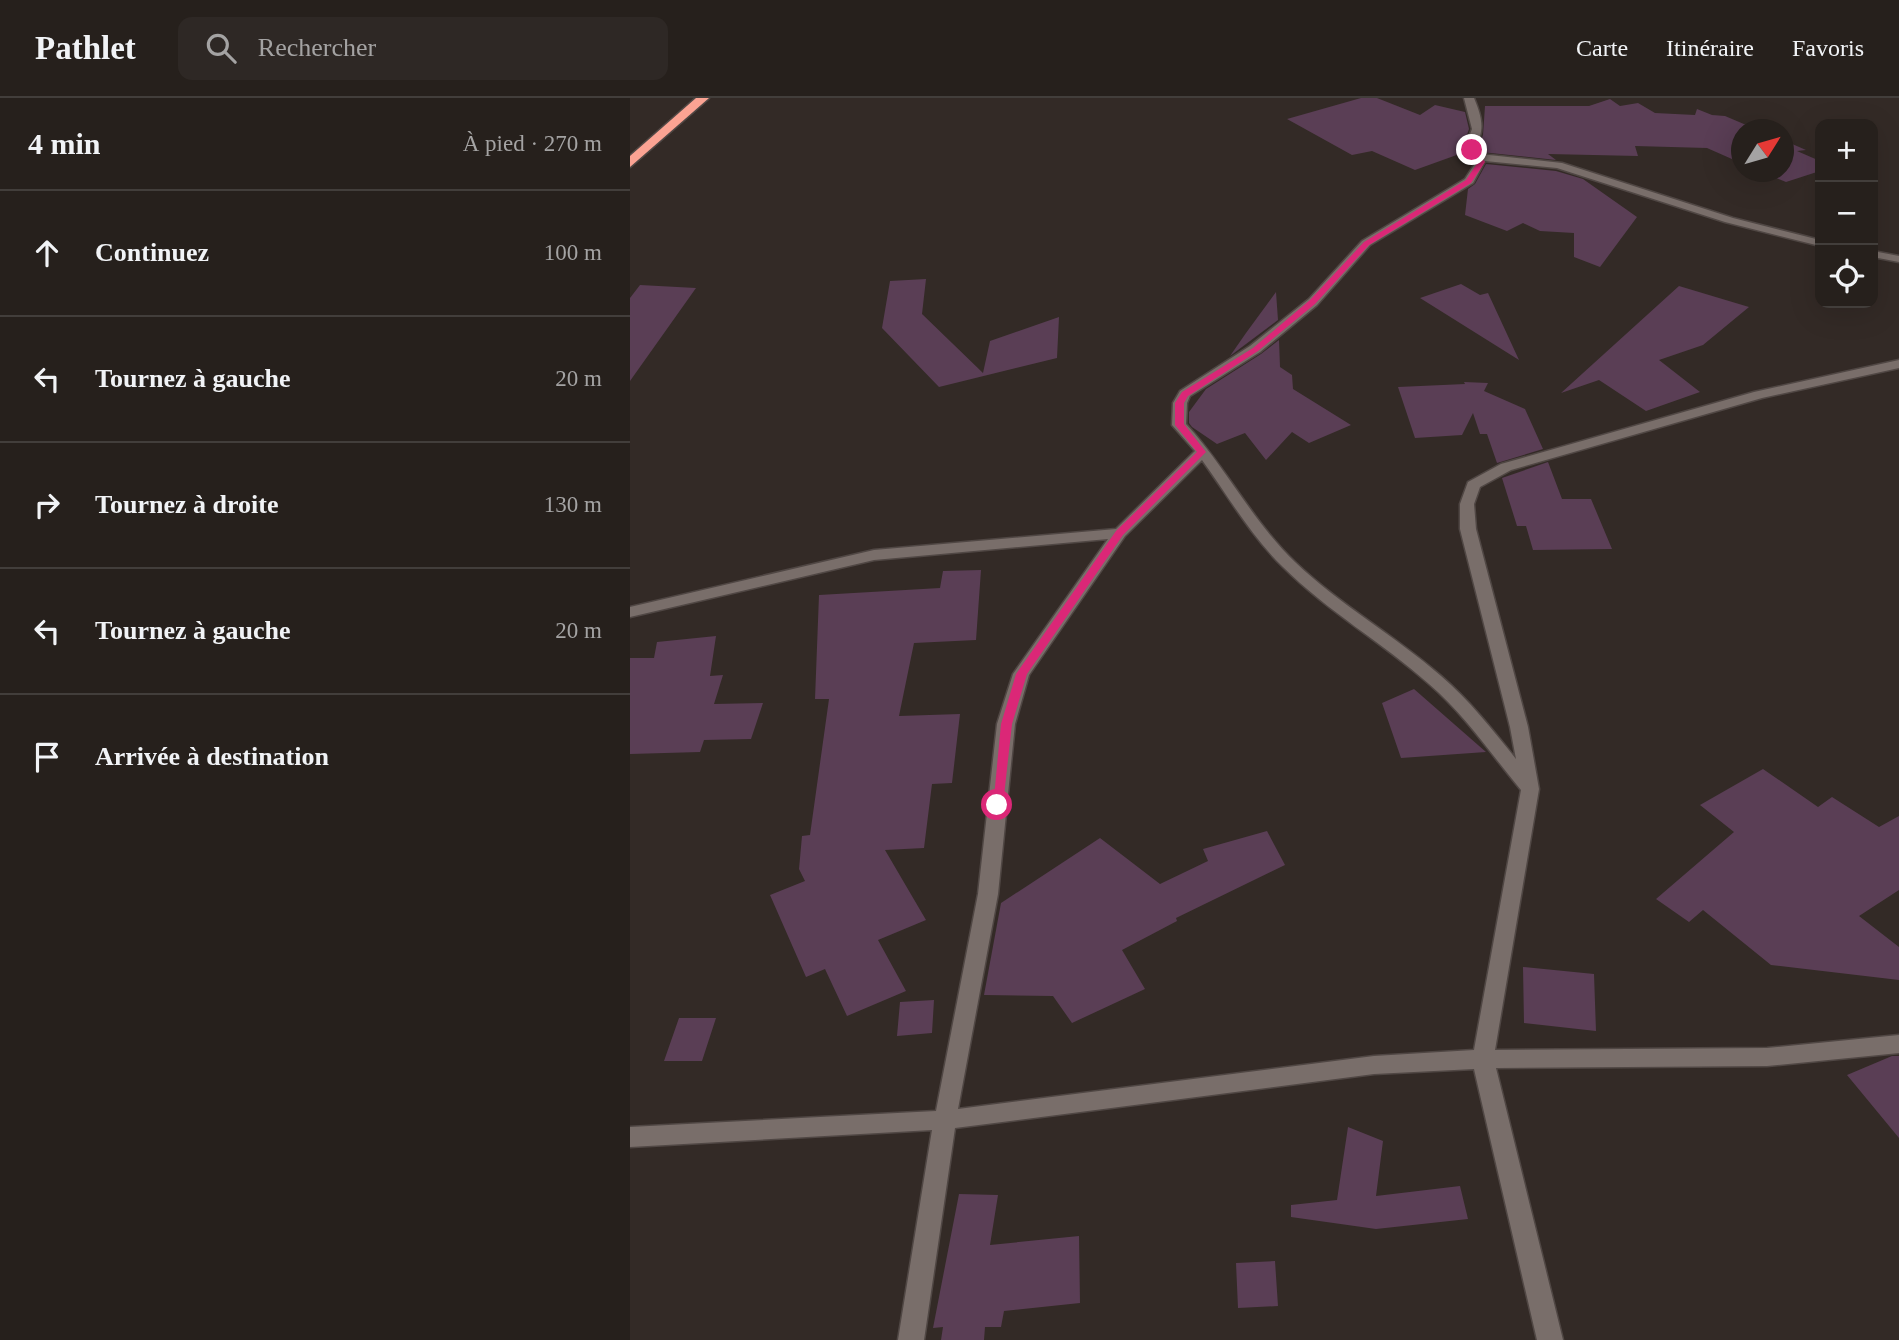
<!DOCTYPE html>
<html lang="fr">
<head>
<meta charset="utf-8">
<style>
  :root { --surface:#26201c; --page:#2e2825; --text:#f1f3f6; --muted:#a4a3a3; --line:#423e3b }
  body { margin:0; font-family:Georgia,serif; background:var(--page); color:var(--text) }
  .controls { position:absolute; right:21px; top:21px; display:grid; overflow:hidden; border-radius:14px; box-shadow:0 7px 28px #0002 }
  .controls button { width:63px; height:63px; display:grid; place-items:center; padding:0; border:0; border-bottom:2px solid var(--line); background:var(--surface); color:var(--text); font:35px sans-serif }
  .compass { position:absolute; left:1101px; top:21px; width:63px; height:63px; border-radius:50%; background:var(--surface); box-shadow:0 7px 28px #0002; rotate:53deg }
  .stop { position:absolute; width:21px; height:21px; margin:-16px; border:5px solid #db2777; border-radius:50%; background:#fff }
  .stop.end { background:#db2777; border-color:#fff; box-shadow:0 2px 7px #0008 }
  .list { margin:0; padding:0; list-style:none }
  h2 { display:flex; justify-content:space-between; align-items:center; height:91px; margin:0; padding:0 28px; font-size:30px }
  h2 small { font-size:23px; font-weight:400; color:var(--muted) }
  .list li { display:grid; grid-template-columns:46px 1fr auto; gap:21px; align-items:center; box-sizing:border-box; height:126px; padding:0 28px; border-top:2px solid var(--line) }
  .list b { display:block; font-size:26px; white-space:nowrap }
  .list em { font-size:23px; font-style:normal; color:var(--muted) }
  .icon { flex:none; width:38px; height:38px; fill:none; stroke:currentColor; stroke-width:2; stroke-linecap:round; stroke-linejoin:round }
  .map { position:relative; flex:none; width:1269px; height:1242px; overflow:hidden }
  header { display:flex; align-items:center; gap:42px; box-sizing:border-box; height:98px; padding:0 35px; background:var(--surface); border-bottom:2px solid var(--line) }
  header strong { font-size:33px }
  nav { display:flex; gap:38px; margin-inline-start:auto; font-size:24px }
  .search { width:490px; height:63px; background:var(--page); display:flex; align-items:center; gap:18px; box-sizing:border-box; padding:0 24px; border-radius:14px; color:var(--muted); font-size:26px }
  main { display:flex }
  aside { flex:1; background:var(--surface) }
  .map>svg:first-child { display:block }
  .building { fill:#5a3e55 }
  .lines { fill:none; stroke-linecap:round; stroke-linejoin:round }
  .street-casing { stroke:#504744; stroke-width:3 }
  .highway-casing { stroke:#504744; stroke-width:3 }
  .street { fill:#796e6a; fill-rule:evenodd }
  .highway { fill:#fba393; fill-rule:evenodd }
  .route { fill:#db2777 }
</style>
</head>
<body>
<header>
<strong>Pathlet</strong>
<div class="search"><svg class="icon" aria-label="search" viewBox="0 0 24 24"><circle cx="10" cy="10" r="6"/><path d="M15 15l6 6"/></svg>Rechercher</div>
<nav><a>Carte</a><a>Itinéraire</a><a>Favoris</a></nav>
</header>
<main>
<aside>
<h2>4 min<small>À pied · 270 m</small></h2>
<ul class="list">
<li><svg class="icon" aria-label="ahead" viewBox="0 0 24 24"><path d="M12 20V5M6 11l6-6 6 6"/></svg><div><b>Continuez</b></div><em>100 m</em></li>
<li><svg class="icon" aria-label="left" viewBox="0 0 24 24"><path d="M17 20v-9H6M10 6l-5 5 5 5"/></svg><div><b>Tournez à gauche</b></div><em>20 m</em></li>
<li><svg class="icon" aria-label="right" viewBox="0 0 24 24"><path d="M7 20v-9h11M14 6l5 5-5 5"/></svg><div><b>Tournez à droite</b></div><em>130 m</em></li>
<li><svg class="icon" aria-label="left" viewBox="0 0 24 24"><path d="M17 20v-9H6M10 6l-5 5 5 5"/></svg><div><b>Tournez à gauche</b></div><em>20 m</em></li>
<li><svg class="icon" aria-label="arrive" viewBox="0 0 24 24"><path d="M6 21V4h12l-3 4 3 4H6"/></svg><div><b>Arrivée à destination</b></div></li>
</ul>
</aside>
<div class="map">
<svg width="1269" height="1242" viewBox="0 0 1269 1242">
  <rect width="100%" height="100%" fill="#332a26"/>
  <path class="building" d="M731 0H747L790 17 805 7 835 14 839 31 833 48 835 54 785 72 742 53 722 57 657 21Z
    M980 1 990 8 1008 5 1025 15 1065 17 1067 11 1082 17 1095 18 1128 32H1111V65L1077 50 1005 48 1008 58 918 56 926 62 851 54 848 49 853 37 855 8H959Z
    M1153 42 1176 52 1167 53 1190 63V73L1156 84 1131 74H1153Z
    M856 66 926 73 953 81 1007 119 970 169 944 159V135L910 133 893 125 877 133 835 117 838 91 845 86Z
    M296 181 292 216 353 275 360 243 429 219 427 260 309 289 252 230 260 183Z
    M831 186 850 197 858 195 889 262 790 200Z
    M10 187 66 190 0 283V200Z
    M1049 188 1119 209 1073 247 1029 262 1070 294 1016 313 969 282 931 295Z
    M646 194 648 222 600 258 616 235Z
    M649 242 650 269 662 277 663 291 721 327 679 345 662 334 636 362 615 335 587 346 562 329 559 325V314L576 291 631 256Z
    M834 284 858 285 854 293 895 311 913 351 867 365 857 336H850L843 315 832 337 785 340 768 289 835 286Z
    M918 364 932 401H961L982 451 903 452 896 428H887L872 380Z
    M351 472 346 542 284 545 269 618 330 616 322 685 302 686 294 750 255 752 296 822 248 842 276 893 217 918 195 871 176 879 140 797 175 783 169 771 172 738 180 737 199 601H185L189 497 310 490 313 473Z
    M86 538 80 578 93 577 84 606 133 605 121 641 74 642 70 654 0 656V560H24L27 544Z
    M784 591 856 654 771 660 752 605Z
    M1133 671 1188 709 1202 699 1249 729 1269 718V792L1229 818 1269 849V882L1141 867 1073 812 1059 824 1026 801 1104 734 1070 707Z
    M637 733 655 767 546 820 547 823 492 852 515 891 442 925 423 898 354 897 371 805 470 740 530 786 578 763 573 751Z
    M893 869 964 876 966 933 894 925Z
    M304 902 302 935 267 938 270 904Z
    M49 920H86L72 963H34Z
    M1262 958H1269V1040L1217 977Z
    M718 1029 753 1043 746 1098 830 1088 838 1121 746 1131 661 1119V1107L707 1102Z
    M329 1096 368 1097 360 1147 449 1138 450 1205 374 1213 371 1229H355L354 1242H311L313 1229 303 1230Z
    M645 1163 648 1208 608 1210 606 1165Z"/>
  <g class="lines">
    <g class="street-casing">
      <path id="street" d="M834 0H844C851 17 856 32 845 49L850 56 932 65 1103 120 1190 142V148L1095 124 927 70 855 63 843 85 740 147 687 207 630 254 560 298 557 305 556 326C596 369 622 423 665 464 710 507 764 537 811 578 840 603 862 631 886 661L880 629 830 431V406L838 384 871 366 1124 294 1269 262V270L1132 300 881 372 850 389 844 406 846 431 898 629 909 691 865 952 1137 950 1269 937V955L1137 968 866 970 933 1242H907L844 971 744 976 325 1030 294 1242H268L302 1032 0 1049V1029L306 1013 348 796 367 626 383 576 478 441 244 462 0 519V509L244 452 486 431 565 353 542 327 543 305 550 293 620 248 679 201 732 143 835 81 846 64 835 49 842 31ZM572 362C598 398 621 438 653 469 697 513 753 545 799 586 835 617 861 656 891 692L844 952 744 958 328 1011 368 796 385 626 399 577 495 438Z
        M1243 153 1269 158V164L1243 159Z"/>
    </g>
    <g class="highway-casing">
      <path id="highway" d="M66 0H79L0 69V58Z"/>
    </g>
    <use href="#street" class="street"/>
    <use href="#highway" class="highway"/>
  </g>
  <path class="route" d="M840 51H845L855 64 841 85 739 147 685 206 628 253 558 298 554 305V326L576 354 493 437 397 576 382 626 373 707 371 710H363L371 626 386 576 486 433 567 354 545 327V305L552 294 623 250 680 202 734 144 836 82 848 64Z"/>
</svg>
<div class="controls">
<button>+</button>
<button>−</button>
<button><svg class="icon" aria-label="locate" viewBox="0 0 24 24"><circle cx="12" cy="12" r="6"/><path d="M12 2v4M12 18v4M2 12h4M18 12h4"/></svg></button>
</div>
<svg class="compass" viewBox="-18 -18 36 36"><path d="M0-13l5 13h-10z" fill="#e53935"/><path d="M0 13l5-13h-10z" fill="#a4a3a3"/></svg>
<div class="stop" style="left:367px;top:707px"></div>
<div class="stop end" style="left:842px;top:52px"></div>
</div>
</main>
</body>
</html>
